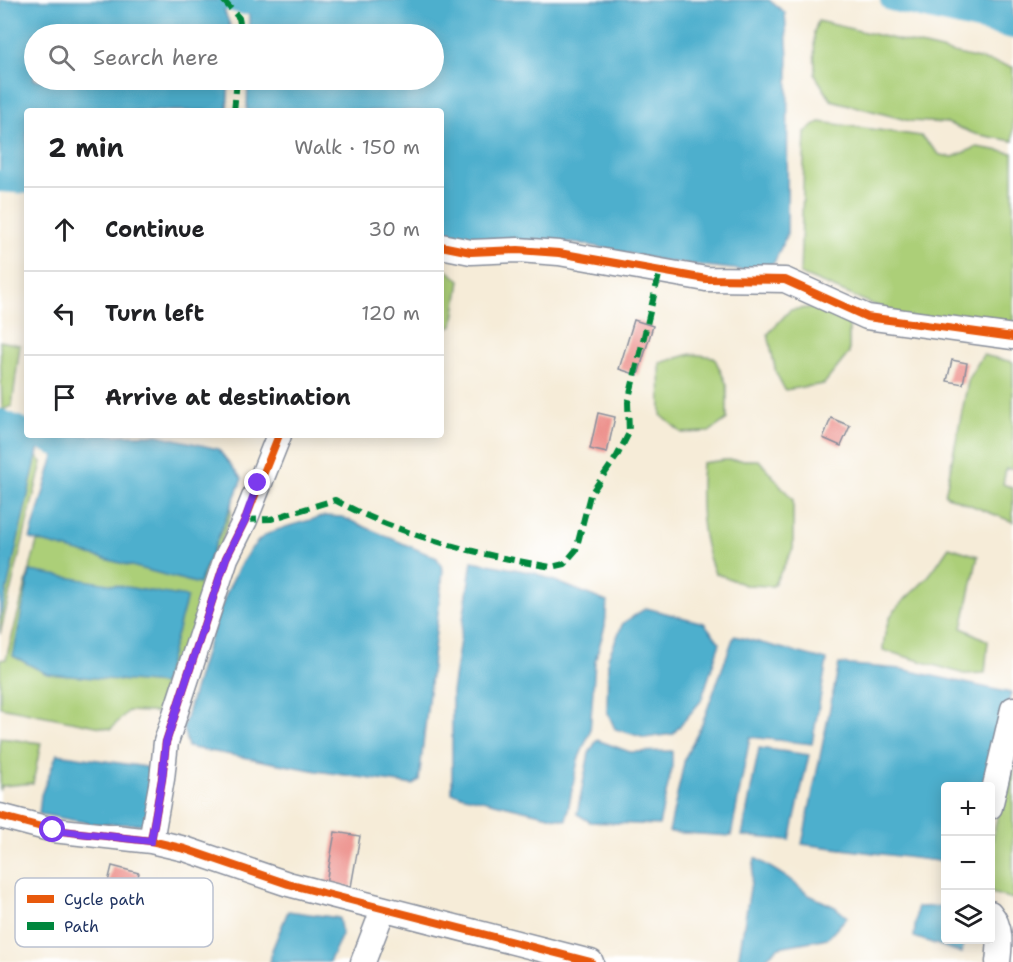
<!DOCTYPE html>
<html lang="en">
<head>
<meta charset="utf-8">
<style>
  :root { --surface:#fff; --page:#f6f6f6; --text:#202124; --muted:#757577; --line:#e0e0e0 }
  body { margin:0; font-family:"Shantell Sans",sans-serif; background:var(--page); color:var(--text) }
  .controls { position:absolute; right:18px; bottom:18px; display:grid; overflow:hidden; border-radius:6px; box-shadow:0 3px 15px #0003 }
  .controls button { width:54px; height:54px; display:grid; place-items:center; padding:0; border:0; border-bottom:2px solid var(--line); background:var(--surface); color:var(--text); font:30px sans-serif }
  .stop { position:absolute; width:18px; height:18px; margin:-14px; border:4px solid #7c3aed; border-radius:50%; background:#fff }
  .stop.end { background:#7c3aed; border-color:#fff; box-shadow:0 2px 6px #0008 }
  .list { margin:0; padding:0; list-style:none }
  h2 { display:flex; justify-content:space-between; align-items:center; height:78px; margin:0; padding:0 24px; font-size:26px }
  h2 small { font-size:20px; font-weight:400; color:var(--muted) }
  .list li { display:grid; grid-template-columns:39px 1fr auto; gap:18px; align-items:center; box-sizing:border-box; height:84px; padding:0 24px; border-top:2px solid var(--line) }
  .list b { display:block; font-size:22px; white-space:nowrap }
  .list em { font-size:20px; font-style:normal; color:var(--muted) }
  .icon { flex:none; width:33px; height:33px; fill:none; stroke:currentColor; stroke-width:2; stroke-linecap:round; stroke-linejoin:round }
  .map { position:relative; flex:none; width:1013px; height:962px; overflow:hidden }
  .search { position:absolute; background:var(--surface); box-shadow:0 3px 15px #0003; left:24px; top:24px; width:420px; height:66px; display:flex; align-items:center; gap:15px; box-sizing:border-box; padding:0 21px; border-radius:33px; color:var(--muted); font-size:22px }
  .panel { position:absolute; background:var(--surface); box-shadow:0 3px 15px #0003; left:24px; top:108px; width:420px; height:330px; border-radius:6px }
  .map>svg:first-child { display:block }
  .green { fill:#accf78; stroke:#647f6b; stroke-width:1.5 }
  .water { fill:#4eafcd; stroke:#346f96; stroke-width:1.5 }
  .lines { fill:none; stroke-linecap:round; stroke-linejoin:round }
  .canal { stroke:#4eafcd; stroke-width:22 }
  .building { fill:#ed938e }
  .minor-casing { stroke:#888e9b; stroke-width:27 }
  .minor { stroke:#fff; stroke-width:24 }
  .quiet { stroke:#00873e; stroke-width:6; stroke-dasharray:12 6; stroke-linecap:butt }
  .cycleway-casing { stroke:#fff; stroke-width:11 }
  .cycleway { stroke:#e8590c; stroke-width:8 }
  .route { stroke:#7c3aed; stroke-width:8 }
  .key { fill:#fff; stroke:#bbc1cf; stroke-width:1.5 }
  .key-label { font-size:16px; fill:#1b2f5e }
</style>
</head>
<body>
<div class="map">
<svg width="1013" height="962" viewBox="0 0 1013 962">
  <rect width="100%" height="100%" fill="#fff"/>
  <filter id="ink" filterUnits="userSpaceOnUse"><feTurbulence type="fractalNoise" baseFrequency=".0167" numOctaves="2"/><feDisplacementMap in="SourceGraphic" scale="12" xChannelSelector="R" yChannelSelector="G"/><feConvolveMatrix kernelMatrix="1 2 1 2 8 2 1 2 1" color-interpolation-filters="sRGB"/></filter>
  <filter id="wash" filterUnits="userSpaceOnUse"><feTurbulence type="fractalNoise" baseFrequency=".008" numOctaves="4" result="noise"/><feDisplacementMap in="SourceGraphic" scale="24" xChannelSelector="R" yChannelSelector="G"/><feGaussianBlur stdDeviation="1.35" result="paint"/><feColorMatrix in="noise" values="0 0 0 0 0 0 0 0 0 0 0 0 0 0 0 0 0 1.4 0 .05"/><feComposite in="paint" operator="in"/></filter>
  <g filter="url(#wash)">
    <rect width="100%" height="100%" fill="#f6ecd8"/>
    <path class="green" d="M818 21 1013 67V141L975 134 947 123 910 121 831 100 815 75 814 32Z
      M820 122 921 136 940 155 953 157 977 147 1013 153V328L906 318 800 274 805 132Z
      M441 266 460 280 453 325 441 333Z
      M816 307 849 323V353L824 384 785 390 776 373 768 334 790 310Z
      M0 341 20 345 12 406 2 410Z
      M691 354 714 357 727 385V419L709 432 682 433 661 415 660 363Z
      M983 355 1013 362V469H1006L1003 484 1013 488V522L945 495 969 377Z
      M0 434 33 453 42 462 0 634Z
      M725 460H759L793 500V549L773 586 745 585 715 573C700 540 699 500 702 463Z
      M229 475 231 513 166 713 128 711 111 729 0 707V660L6 659 47 504Z
      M949 547 978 556 962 628 988 641 985 673 964 674 883 650C886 608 898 608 924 581 934 571 941 558 949 547Z
      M0 738 41 743 33 783 2 786 0 789Z
      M1013 740V899L991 893V847Z"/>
    <path class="water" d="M0 0H220L230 25V34H34V80H229L227 111H27V179L0 176Z
      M245 0H769L785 13 788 57 787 234 774 263 750 271 669 262 579 243 441 237V111H247L248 80H434V34H249V17Z
      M930 0H1013V18Z
      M0 427 40 442 0 620Z
      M60 435H158L218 449 242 479 199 584 30 539Z
      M325 516 342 517 437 558 443 570 419 780 413 785 317 771 188 747 183 728C198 680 225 564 264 536 278 527 309 521 325 516Z
      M472 561 535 573 607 602 605 626 595 661 590 732 578 760 566 820 452 793V692Z
      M30 571 187 597 163 684 47 674 13 656Z
      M646 608 704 623 720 643 701 701 673 734 645 738 615 729 607 711 608 658 623 623Z
      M734 636 827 660 812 744 750 737 731 836 669 832 685 758 702 724Z
      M839 664 901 669 1011 693 990 786H946L945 862 802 844Z
      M597 740 630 752 672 751V767L659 825 590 822 577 814 589 753Z
      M759 748 809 755 790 840 742 836Z
      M57 754 146 767 155 778 146 824H94L39 814 41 795Z
      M755 858 788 878 809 895 835 907 847 917 828 938 779 947 762 962H738Z
      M945 906 946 940H964L962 953 914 937 917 907Z
      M288 911 339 918 342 935 329 962H270L272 950Z"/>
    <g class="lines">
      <path class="canal" d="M229 0 245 4
        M891 0 1013 28
        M0 181 27 183
        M0 420 27 431
        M35 435 53 444"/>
    </g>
    <g id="blocks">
      <path class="building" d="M634 320 653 326 638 375 619 369Z
        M952 360 967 363 963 384 947 381Z
        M598 413 615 417 607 453 590 449Z
        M831 418 850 426 841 446 823 438Z
        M335 832 360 836 351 887 326 883Z
        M112 866 139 873 122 938 96 931Z"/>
    </g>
  </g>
  <g filter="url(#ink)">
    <use href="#blocks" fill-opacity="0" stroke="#888e9b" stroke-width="1.5"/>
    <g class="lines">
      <g class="minor-casing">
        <path id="minor" d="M441 246 471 252 518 250 559 253 706 279 785 280 867 317 1013 337
          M990 807 1013 709
          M0 816 53 830 151 841 185 849 288 884 591 962
          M151 841 162 779 166 742 226 558 245 520 279 435
          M990 913C1002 927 1000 945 998 962
          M363 962 383 910"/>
      </g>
      <use href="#minor" class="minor"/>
      <path class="quiet" d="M223 0 239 18 242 34
        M234 111 237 80
        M245 520 271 519 335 500C401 536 476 554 551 567L564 564 576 550 590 495 617 456 629 433 628 402 660 271"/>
      <g class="cycleway-casing">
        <path id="cycleway" d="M441 246 471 252 518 250 559 253 706 279 785 280 867 317 1013 337
          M0 816 53 830 151 841 185 849 288 884 591 962
          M151 841 162 779 166 742 226 558 245 520 279 435"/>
      </g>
      <use href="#cycleway" class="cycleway"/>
    </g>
  </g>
  <g class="lines" filter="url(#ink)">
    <path class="route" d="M53 830 151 841 162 779 166 742 226 558 245 520 258 483"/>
  </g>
  <rect x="15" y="878" width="198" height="69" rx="9" class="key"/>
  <rect x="27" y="895" width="27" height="8" fill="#e8590c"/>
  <rect x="27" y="922" width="27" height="8" fill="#00873e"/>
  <g class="key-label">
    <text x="64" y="905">Cycle path</text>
    <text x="64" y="932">Path</text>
  </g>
</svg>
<div class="controls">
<button>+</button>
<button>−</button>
<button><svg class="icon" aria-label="layers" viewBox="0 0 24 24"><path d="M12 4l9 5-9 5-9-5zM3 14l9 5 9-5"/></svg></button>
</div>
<div class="stop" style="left:53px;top:830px"></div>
<div class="stop end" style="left:258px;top:483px"></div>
<div class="search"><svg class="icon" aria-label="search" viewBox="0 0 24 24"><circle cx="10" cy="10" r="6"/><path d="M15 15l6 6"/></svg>Search here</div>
<section class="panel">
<h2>2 min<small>Walk · 150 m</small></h2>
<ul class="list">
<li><svg class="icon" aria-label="ahead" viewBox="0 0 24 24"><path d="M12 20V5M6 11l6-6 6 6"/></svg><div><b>Continue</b></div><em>30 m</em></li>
<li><svg class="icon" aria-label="left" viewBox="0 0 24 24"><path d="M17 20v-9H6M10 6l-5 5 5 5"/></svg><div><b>Turn left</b></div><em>120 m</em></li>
<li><svg class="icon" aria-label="arrive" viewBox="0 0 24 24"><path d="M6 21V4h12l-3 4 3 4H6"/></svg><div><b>Arrive at destination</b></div></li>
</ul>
</section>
</div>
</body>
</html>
